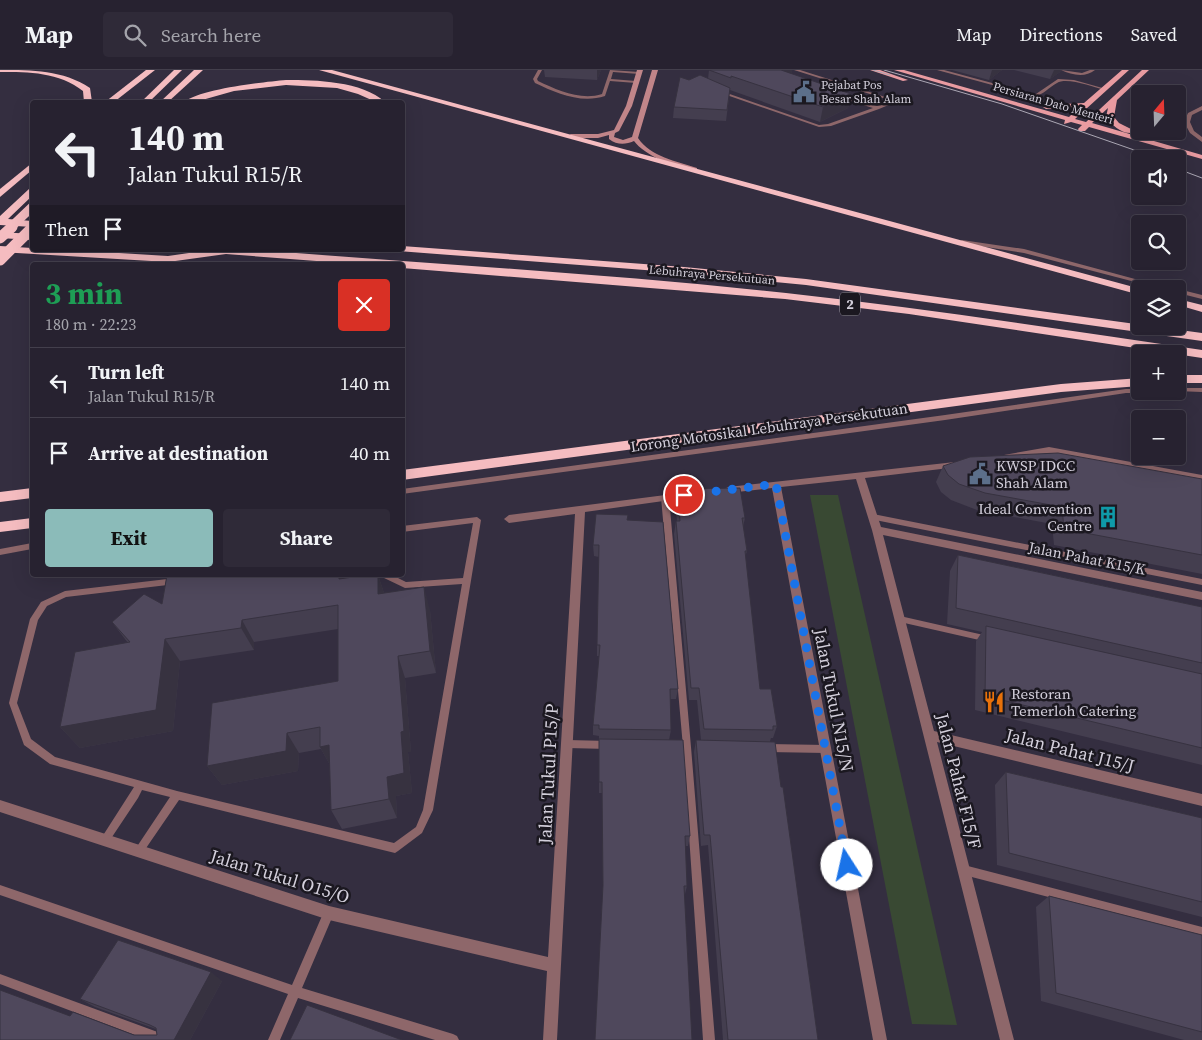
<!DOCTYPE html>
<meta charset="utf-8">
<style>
:root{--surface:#272230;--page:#2f2a38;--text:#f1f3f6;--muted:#a4a4ab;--line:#433f4c;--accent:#8bbbb9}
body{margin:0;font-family:"Source Serif 4",serif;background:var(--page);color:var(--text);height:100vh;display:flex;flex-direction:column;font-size:19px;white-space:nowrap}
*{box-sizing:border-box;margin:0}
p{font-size:16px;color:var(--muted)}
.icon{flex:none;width:28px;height:28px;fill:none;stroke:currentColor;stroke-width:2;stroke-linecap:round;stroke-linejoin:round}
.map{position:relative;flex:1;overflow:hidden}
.sheet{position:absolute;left:30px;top:192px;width:375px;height:315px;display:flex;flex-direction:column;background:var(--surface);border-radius:5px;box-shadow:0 5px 20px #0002,0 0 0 1px var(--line)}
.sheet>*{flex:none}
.banner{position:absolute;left:30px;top:30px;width:375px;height:152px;border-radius:5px;box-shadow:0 5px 20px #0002,0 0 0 1px var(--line);background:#272230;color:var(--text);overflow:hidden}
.needle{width:32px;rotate:19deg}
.controls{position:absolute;left:1131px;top:15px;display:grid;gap:10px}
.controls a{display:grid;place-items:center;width:55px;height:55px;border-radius:5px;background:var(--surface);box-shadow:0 5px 20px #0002,0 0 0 1px var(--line);font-size:25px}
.pin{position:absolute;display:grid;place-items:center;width:42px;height:42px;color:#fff;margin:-21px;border:2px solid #fff;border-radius:50%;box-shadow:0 1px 5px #0007}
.me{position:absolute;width:55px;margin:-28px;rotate:350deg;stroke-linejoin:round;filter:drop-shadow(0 0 4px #0008)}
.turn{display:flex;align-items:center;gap:18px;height:105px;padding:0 15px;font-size:22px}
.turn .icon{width:65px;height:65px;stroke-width:2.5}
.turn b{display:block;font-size:35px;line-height:42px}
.then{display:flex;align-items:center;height:48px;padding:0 15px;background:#0003;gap:10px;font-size:19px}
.round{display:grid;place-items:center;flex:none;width:52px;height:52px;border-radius:5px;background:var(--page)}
.head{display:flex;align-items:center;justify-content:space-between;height:85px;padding:0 15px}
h1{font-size:30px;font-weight:700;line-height:38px;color:#1e9e55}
.button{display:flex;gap:10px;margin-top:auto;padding:10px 15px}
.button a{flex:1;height:58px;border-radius:5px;background:var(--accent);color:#111;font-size:20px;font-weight:700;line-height:58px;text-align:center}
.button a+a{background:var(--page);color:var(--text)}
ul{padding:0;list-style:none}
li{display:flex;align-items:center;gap:15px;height:70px;padding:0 15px;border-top:1px solid var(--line)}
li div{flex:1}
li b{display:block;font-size:19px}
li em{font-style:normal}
header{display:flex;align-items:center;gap:30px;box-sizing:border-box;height:70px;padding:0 25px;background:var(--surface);border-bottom:1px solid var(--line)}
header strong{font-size:24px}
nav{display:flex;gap:28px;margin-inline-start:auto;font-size:18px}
.search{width:350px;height:45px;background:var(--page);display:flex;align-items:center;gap:12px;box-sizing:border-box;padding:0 18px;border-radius:5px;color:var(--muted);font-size:19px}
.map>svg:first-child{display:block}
</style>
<header>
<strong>Map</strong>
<div class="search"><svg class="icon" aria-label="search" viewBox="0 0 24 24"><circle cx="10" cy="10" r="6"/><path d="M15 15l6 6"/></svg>Search here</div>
<nav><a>Map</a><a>Directions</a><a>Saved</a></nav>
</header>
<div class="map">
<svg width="1202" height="970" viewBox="0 0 1202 970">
<rect width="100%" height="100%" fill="#342e40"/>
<polygon fill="#394933" points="810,425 838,425 957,955 912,954"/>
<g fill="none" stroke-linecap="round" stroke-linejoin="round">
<g fill="#8e676a" fill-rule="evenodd">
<path d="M538,0H542L537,9L538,11C557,20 581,31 602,24L610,0L639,2L641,3L639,4L613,2L611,9L636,11L638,12L636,13L610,11L605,26C581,34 556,23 535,13L533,9Z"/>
<polygon points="794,0 800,0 898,31 879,39 831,56 819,57 718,22 721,21 819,55 828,54 873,38 841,28 841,26 877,36 892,31"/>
<path d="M937,0H944L1033,24H1036L1058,9L1074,10L1106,19L1104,20C1093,17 1067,7 1057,13C1049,17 1043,26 1033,26Z"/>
<path d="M1061,0L1082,3L1090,0H1095C1085,8 1072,5 1061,0Z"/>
<polygon points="962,170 1024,179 1172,219 1162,219 1024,183 960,173 959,172"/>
<polygon points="1178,219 1202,225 1202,229 1178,223"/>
<polygon points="1178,318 1202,318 1202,322 1176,321 1178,321"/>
<polygon points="1126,319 1140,319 1140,321 1143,321 1140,323 1126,323 945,350 402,424 402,419 945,345"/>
<polygon points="665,424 669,427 691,677 715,970 703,970 683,677 661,427"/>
<polygon points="873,444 1202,509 1202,515 870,449 869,447 870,445"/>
<polygon points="477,447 481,450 433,740 422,763 398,781 395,783 179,730 142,784 139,786 136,784 134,781 170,727 142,720 138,728 108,773 105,775 102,773 100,770 102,767 134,717 50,694 24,675 9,633 30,549 41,532 65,521 176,508 179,509 180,511 179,513 176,514 66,527 47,536 38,550 17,633 31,669 55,687 177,721 394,773 416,757 423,740 462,514 405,518 382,507 381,505 392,505 406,512 463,508 473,453 402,462 402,456"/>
<polygon points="32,473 32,479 0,485 0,479"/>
<polygon points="900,546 988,566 991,567 992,569 991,571 988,572 900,552 897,551 896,549 897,547"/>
<polygon points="567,670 609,671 612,672 613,675 612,678 609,679 567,678 564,677 563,674 564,671"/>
<polygon points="768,674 826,675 829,676 830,679 829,682 826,683 768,682 765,681 764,678 765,675"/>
<polygon points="964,795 1202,857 1202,867 964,805 961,803 959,800 961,797"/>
<polygon points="0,815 292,915 325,839 329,838 333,839 334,843 302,918 453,964 457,966 459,970 435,970 298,928 280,970 268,970 288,924 0,825"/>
<polygon points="0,904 163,964 167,966 169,970 148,970 0,914"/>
</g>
<g fill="#8e676a" fill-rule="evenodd">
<polygon points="1202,36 1202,40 1192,45 1190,52 1194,61 1202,67 1202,72 1190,63 1184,52 1188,43"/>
<polygon points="1049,377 1202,405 1202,411 1049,383 1004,391 999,388 1004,385"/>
<polygon points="955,392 960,395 958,397 865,408 881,457 1202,522 1202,530 883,465 934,661 1202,724 1202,736 937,672 1014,970 1000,970 872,460 856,409 781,417 887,970 873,970 772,418 728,423 723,420 728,417"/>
<polygon points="689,422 692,423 694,425 692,427 585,442 557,970 543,970 547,901 329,850 0,742 0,730 329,836 548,887 575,444 509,453 504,449 509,445"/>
</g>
<path fill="#c18589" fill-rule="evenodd" d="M637,0H643L632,36L619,61L615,63L614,67L623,70L632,67L652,0H658L638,68C651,87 676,91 697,98V100C680,101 644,85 634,71C625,75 617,75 609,69V65L598,68H571L568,66L571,64H598L614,60L626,36Z"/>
<g fill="#e99ba1" fill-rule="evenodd">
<polygon points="870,0 880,0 908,10 903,11"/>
<path d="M894,0H904L1069,47L1079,37L1046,39L1043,37L1046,35L1084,33L1122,0H1129L1075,49L1086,52L1142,0H1149L1117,30L1114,47L1119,53L1131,59V63C1120,63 1112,55 1106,47L1108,38L1092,53L1202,85V89L1089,57L1085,61H1079L1078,59L1082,55L1071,52L1064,54L1065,50Z"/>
</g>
<g fill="#f5bcc0" fill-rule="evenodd">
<path d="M0,0C32,0 63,0 90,18L92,32H84L83,21C59,2 29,2 0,2Z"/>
<polygon points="146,0 155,0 114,32 105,32"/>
<polygon points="174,0 182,0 149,32 141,32"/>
<polygon points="194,0 203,0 168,32 160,32"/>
<polygon points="319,0 332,0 1141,219 1140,225"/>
<path d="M286,10C316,10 362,11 385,32H376L358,24L337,18L286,15L234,21L195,32H184C201,19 263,12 286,10Z"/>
<polygon points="32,93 32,100 0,127 0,119"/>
<polygon points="32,118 32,126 8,149 32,151 32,157 0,155 0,146 29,119"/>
<polygon points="0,162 32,164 32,170 0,168"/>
<path d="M0,176L32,178V180H70L168,186L210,180H257C433,194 610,204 786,223C925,238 1063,260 1202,280V288L909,244L785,229L402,198V195H369L226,184L168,192L0,182Z"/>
<polygon points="402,176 684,197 806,209 1202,263 1202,271 806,215 684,203 398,181 402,180"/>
<polygon points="1178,229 1202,235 1202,242 1178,235"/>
<rect x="1178" y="305" width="24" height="8"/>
<polygon points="1140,308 1140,316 1061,322 402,410 402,400 1061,314"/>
<polygon points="32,418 32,428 0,432 0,422"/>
<polygon points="32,448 32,458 0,462 0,452"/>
</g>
<g stroke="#aba7b4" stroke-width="1">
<polyline points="873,0 890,5"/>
<polyline points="884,0 1002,34 1160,89"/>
<polyline points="1178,99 1202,108"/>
</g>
<polyline stroke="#f5bcc0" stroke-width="9" points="10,158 32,137"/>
<g stroke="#f5bcc0" stroke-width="11">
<polyline points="0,168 12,157"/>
<polyline points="0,190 32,158"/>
</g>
</g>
<g fill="#443e4f">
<polygon points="544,0 601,0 597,10 545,7"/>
<polygon points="709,0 792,0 791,4 851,24 848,38 820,52 730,20 726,51 673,48 674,37 689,10 708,9"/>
<polygon points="952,0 1002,0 989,10"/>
<polygon points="1014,0 1061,0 1060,2 1050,9"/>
<polygon points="943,396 1202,409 1202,504 1054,475 1052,454 977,440 951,430 941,422 936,412"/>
<polygon points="677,419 745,448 743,457 747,481 745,487 760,619 777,656 773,668 771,668 770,671 781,717 818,970 723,970 708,775 701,776 694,682 696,670 701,670 697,630 689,630 674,464 676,451 677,451 675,432"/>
<polygon points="627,450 678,619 676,629 670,629 671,660 669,670 599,669 599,666 593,665 593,655 599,586 597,586 597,575 599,487 594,486 593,475"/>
<polygon points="958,485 1202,537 1202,695 975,640 976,571 982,562 947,554 950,501"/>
<polygon points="167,505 347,505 347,508 367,505 378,505 384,523 430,540 436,603 405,608 411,682 408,682 412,723 396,726 397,748 342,759 331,740 330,695 321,679 299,683 298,701 222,715 207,696 338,611 338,559 254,572 254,580 180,591 173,661 80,678 60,657 128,573 112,552 162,534"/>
<polygon points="599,669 690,766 688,776 685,776 687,816 685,824 603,817 602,723 599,723"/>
<polygon points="1006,702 1202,748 1202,847 997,795 995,715"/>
<polygon points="1049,826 1202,865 1202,970 1184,970 1041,931 1036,837"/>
<polygon points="222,911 190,970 0,970 70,946 134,965 157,965 156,959 95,937 80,929"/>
</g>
<g fill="#373240">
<polygon points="597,0 601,0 597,10"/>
<polygon points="781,0 792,0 791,9"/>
<polygon points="992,0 1002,0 989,10"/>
<polygon points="1054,0 1061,0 1060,2 1050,9"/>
<polygon points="851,24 848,38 820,52 823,37"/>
<polygon points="339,505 347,505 347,532 339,509"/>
<polygon points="378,505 385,526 378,524"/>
<polygon points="424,517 430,540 436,603 430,581"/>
<polygon points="242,550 254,572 254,580 241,558"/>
<polygon points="165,569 180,591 173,661 80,678 60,657"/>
<polygon points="398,586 405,608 411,682 408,682 412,723 396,726 397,748 389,729 387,707 401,662"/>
<polygon points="287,663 299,683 298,701 222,715 207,696"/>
<polygon points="329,675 331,697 320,677"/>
<polygon points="211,902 222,911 190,970 174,970"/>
</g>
<g fill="#4f485c" stroke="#373240">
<polygon points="709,0 781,0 851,24 823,37 731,6 731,8"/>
<polygon points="700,5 730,18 727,40 674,37 680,7 689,10"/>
<polygon points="1058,383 1202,409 1202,485 1064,459 1062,437 985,423 959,414 948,405 943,396 970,387"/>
<polygon points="740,418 745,448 742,448 747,481 745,481 760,619 771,619 777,656 773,656 773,660 704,659 699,618 691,618 676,451 680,451 677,419"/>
<polygon points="596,444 628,445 627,450 663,452 678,619 670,619 671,660 599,659 599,655 593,655 600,575 597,575 599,475 593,475"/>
<polygon points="958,485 1202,537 1202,593 956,538"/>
<polygon points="167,505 339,505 339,509 367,505 378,505 378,524 424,517 430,581 398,586 404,661 401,662 404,703 387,707 389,729 331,740 329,675 320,677 320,657 287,663 286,681 207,696 212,633 338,611 338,535 242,550 241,558 165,569 156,640 60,657 75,582 130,572 112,552 144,524 162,534"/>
<polygon points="986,556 1202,604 1202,678 985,626"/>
<polygon points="599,669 683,670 690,766 685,766 687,816 684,816 692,970 595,970 603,815 602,712 599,712"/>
<polygon points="696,670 775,672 781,717 783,717 818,970 728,970 710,765 704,765"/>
<polygon points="1006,702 1202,748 1202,832 1009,783"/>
<polygon points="1049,826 1202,865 1202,962 1056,923"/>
<polygon points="118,870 211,902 174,970 0,970 0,920 70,946 73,942 134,965 157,965 156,958 150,955 80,929"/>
<polygon points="307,935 402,970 290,970"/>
</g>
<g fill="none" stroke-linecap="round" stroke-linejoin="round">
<polyline stroke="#1a73e8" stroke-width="9" stroke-dasharray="0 16.2" points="684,425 776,414 847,795"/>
</g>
<defs>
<g id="civic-bare" transform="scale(1.725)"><path d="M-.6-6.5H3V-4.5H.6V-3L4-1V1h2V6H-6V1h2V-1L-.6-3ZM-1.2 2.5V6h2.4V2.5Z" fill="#5c6f8a" stroke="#1b1820" stroke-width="2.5" paint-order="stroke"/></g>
<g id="building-bare" transform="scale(1.725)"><path d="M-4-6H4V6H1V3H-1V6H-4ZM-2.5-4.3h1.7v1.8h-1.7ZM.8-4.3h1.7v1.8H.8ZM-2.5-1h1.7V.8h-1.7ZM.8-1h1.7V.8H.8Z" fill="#0f9aa8" stroke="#1b1820" stroke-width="2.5" paint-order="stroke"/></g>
<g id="restaurant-bare" transform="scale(1.725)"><path d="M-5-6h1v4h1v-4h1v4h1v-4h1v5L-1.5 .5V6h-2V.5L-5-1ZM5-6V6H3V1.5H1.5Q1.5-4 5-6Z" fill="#e8710a" stroke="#1b1820" stroke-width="2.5" paint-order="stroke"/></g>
</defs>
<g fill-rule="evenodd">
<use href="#civic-bare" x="804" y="22"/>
<use href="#civic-bare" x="980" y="404"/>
<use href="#building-bare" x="1108" y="447"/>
<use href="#restaurant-bare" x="994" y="632"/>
</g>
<g text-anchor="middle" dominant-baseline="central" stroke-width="5" stroke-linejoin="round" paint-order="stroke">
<g font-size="12" fill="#d3cfdb" stroke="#1b1820" text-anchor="start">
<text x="821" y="15">Pejabat Pos<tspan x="821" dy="14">Besar Shah Alam</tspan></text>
</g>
<g font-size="12" fill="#d3cfdb" stroke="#1b1820">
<text transform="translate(1053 33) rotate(16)">Persiaran Dato Menteri</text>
<text transform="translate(712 205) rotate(5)">Lebuhraya Persekutuan</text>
</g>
<rect fill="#1b1820" stroke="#9c98a3" stroke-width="1" x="840" y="222.5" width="20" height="23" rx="4"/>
<g font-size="14" font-weight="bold" fill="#d3cfdb">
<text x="850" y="234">2</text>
</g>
<g font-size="15" fill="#d3cfdb" stroke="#1b1820">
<text transform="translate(769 357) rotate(-8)">Lorong Motosikal Lebuhraya Persekutuan</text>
<text transform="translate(1087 488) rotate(11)">Jalan Pahat K15/K</text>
</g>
<g font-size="15" fill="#d3cfdb" stroke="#1b1820" text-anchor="start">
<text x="996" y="395">KWSP IDCC<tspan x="996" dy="17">Shah Alam</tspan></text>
<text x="1092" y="438" text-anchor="end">Ideal Convention<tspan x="1092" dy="17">Centre</tspan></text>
<text x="1011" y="623">Restoran<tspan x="1011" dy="17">Temerloh Catering</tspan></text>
</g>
<g font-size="18" fill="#d3cfdb" stroke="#1b1820">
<text transform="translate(834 630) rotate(79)">Jalan Tukul N15/N</text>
<text transform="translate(1070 680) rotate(14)">Jalan Pahat J15/J</text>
<text transform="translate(548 704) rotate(-87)">Jalan Tukul P15/P</text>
<text transform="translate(959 711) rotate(76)">Jalan Pahat F15/F</text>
<text transform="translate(280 806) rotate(17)">Jalan Tukul O15/O</text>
</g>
</g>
</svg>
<div class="controls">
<a><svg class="needle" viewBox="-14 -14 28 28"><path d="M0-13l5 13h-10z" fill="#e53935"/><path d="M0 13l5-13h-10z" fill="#a4a4ab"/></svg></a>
<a><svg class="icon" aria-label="sound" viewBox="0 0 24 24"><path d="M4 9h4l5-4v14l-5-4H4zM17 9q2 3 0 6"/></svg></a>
<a><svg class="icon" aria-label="search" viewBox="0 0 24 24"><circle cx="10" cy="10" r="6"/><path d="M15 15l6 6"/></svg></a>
<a><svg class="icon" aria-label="layers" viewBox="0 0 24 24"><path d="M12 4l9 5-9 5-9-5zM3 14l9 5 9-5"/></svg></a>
<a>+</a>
<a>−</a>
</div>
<div class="pin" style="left:684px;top:425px;background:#d93025"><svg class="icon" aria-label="arrive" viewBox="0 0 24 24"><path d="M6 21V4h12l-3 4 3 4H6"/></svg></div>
<svg class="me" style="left:847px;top:795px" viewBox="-20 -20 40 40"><circle r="19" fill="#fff"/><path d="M0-13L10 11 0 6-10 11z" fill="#1a73e8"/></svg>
<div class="banner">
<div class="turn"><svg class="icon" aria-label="left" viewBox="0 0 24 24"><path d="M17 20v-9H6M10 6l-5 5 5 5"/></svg><div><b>140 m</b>Jalan Tukul R15/R</div></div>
<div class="then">Then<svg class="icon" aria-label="arrive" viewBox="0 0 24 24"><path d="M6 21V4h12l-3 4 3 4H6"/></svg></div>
</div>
<section class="sheet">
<div class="head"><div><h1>3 min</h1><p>180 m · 22:23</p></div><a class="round" style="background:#d93025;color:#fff"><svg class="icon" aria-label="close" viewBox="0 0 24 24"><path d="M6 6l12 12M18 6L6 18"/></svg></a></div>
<ul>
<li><svg class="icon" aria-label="left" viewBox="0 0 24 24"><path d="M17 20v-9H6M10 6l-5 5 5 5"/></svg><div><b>Turn left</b><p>Jalan Tukul R15/R</p></div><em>140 m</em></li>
<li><svg class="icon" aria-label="arrive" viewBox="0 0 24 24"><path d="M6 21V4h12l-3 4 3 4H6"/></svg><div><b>Arrive at destination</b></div><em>40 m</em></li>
</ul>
<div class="button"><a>Exit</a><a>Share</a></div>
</section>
</div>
